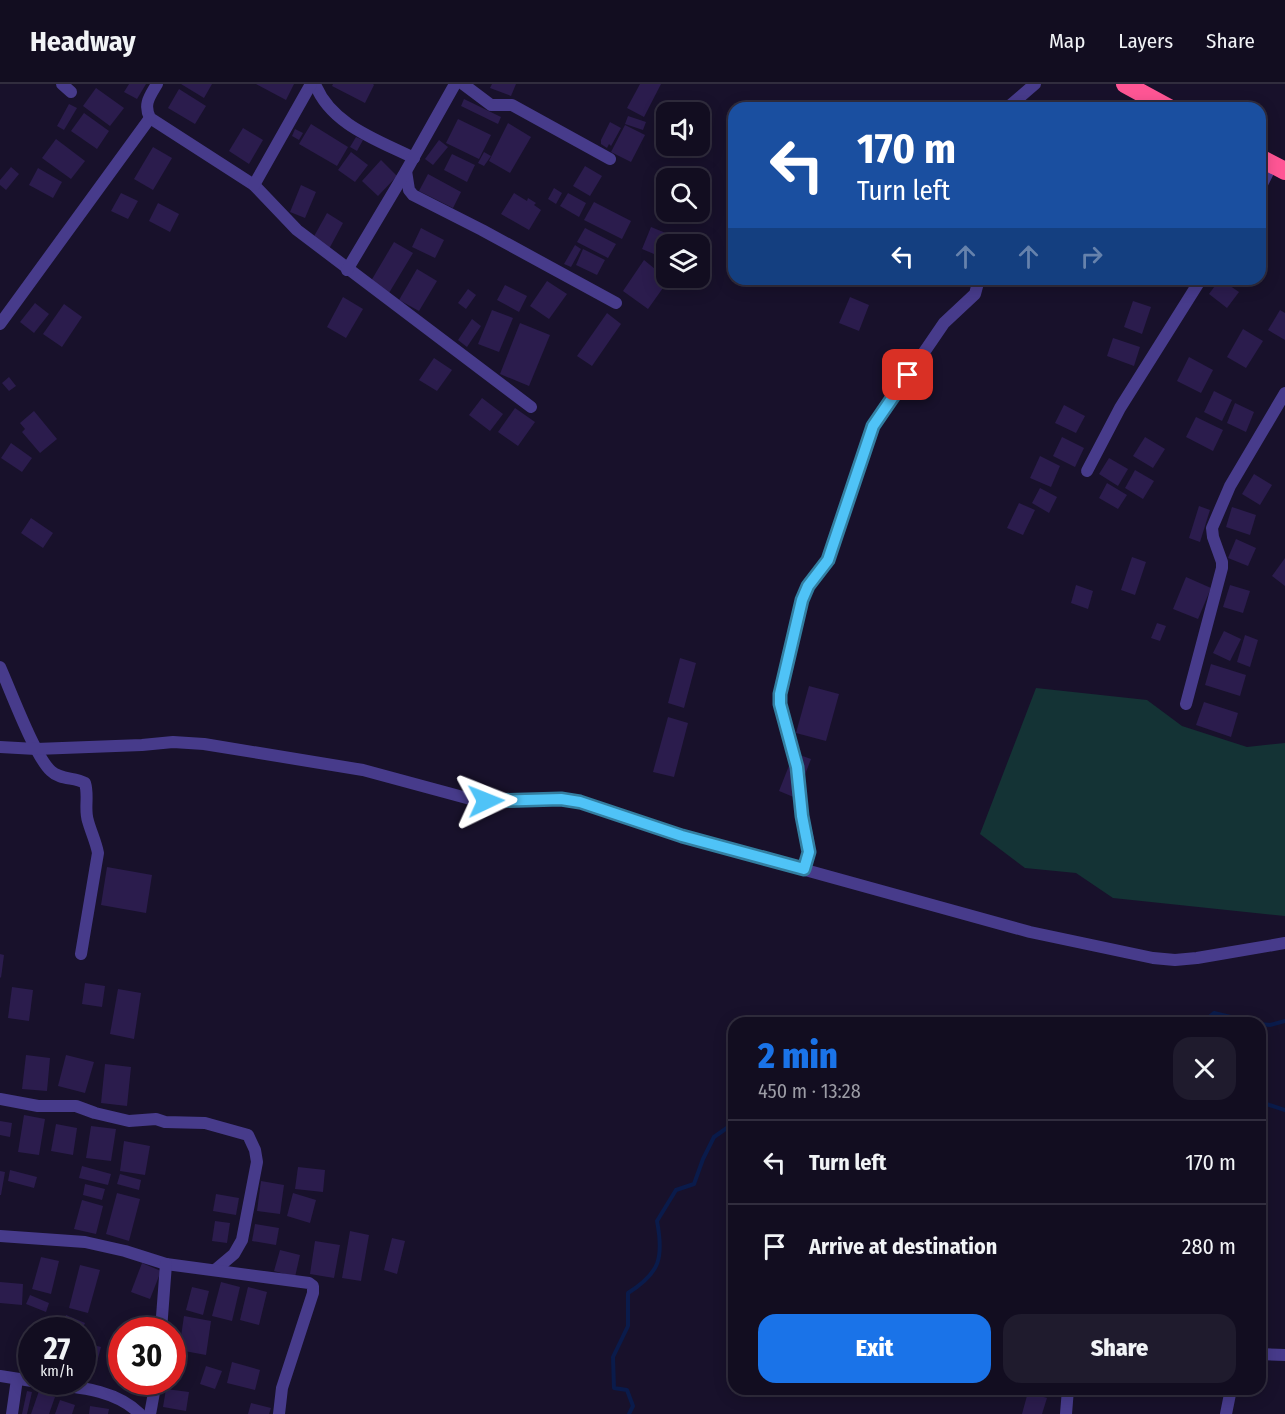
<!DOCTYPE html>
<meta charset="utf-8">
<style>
:root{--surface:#120d20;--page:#1f1b2d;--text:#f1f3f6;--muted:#9c9ca5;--line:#312d3e;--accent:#1a73e8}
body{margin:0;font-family:"Fira Sans Condensed",sans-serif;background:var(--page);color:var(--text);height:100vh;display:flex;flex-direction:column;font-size:22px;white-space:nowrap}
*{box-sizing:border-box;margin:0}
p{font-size:20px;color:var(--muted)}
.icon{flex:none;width:33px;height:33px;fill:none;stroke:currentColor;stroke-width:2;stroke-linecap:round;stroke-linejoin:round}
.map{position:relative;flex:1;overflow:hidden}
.drawer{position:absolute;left:728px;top:933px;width:538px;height:378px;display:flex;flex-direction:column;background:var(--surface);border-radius:18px;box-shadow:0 3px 15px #0003,0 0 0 2px var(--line)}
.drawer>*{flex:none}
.guide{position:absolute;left:728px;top:18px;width:538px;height:183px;border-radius:18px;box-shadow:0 3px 15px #0003,0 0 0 2px var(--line);background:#1a4fa0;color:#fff;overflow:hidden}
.fabs{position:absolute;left:656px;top:18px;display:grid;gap:12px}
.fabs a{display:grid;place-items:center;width:54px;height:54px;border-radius:12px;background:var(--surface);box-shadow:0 3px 15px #0003,0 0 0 2px var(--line);font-size:30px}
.speed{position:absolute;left:18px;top:1233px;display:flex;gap:12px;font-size:30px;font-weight:700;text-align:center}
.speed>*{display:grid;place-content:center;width:78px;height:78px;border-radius:50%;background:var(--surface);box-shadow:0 3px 15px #0003,0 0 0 2px var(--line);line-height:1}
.speed small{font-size:15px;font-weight:400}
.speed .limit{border:9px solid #d22;background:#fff;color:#111}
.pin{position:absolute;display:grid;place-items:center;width:51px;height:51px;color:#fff;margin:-26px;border-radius:12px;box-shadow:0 3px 9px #0006}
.me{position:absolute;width:66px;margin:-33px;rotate:88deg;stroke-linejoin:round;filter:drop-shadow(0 0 4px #0008)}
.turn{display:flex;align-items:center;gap:21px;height:126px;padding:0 30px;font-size:27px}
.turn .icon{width:78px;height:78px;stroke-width:2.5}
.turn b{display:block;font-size:42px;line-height:51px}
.lanes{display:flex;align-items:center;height:57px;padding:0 30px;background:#0003;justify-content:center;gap:30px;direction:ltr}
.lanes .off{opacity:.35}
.round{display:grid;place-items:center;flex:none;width:63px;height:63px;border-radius:18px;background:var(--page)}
.head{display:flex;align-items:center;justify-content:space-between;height:102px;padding:0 30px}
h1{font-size:36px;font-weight:800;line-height:45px;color:var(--accent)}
.button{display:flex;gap:12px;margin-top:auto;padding:12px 30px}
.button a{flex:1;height:69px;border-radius:18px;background:var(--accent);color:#fff;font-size:24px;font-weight:800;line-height:69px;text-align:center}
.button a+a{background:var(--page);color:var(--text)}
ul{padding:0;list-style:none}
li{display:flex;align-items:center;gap:18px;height:84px;padding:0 30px;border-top:2px solid var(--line)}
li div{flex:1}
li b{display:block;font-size:22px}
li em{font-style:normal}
header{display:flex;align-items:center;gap:36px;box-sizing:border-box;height:84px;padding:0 30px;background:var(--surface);border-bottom:2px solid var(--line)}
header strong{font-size:28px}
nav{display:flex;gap:33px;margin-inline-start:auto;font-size:21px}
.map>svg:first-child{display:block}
</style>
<header>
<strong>Headway</strong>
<nav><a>Map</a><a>Layers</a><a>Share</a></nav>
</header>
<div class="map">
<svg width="1285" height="1330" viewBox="0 0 1285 1330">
<rect width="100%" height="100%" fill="#18112b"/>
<polygon fill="#143335" points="1036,604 1147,616 1182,642 1247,663 1285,659 1285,832 1113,814 1076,789 1025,784 980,750"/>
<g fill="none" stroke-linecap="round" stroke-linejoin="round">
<g stroke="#0a1b4b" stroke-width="4">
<polyline points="864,939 872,936 874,939"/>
<polyline points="1207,939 1207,935 1214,929 1256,939"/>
<polyline points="1260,940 1270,941 1285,937"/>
<polyline points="1260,1018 1285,1026"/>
<path d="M629,1330L633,1322L627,1306L614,1304L613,1273L628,1242V1209C660,1189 664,1174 657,1137L676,1106L694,1100L703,1075L714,1053L734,1039"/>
</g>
</g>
<g fill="#2b1c4d">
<polygon points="129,0 146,0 137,15 124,8"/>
<polygon points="181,0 212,0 204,14"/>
<polygon points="256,0 294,0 286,16"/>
<polygon points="333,0 373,0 374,1 365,19 332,2"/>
<polygon points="492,0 516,0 511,12 490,4"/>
<polygon points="640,0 661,0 644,33 627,24"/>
<polygon points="96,4 124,24 110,42 83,22"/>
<polygon points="179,5 206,22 195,40 168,24"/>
<polygon points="464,15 501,33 498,40 461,22"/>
<polygon points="69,20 77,24 64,46 57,42"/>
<polygon points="84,29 109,47 97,65 71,47"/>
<polygon points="628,32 646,38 643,46 625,40"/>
<polygon points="458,35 491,51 479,75 446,59"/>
<polygon points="610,38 621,44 611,62 609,60 607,64 601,60 601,56"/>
<polygon points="508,39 531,53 510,89 489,77"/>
<polygon points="311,40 348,63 337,82 299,60"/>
<polygon points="625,41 645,51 631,78 611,68"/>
<polygon points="243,44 263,56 249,80 229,67"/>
<polygon points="295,45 303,49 299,56 292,52"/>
<polygon points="356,53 363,56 357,67 350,63"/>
<polygon points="56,55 85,77 71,95 42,74"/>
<polygon points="439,56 448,63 433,81 425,75"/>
<polygon points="153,63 172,74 153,106 134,95"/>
<polygon points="351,68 368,81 355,98 338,86"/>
<polygon points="484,68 491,72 484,82 478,79"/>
<polygon points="452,70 475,81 467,98 444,86"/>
<polygon points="381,76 397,92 378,112 362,97"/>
<polygon points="585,82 602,92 590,112 573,102"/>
<polygon points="11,83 19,90 6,106 0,101 0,96"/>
<polygon points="38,84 62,98 53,114 29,101"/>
<polygon points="428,90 461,108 453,124 419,107"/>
<polygon points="301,101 316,108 305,134 290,128"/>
<polygon points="554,104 562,109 556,120 548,115"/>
<polygon points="121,109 138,117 128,135 111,127"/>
<polygon points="514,109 527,117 528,114 536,119 534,121 541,126 529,146 501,130"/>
<polygon points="568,109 586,119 579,133 560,122"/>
<polygon points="594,118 631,137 622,155 584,136"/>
<polygon points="158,119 179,130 170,148 149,137"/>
<polygon points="327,129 343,139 329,165 312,156"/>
<polygon points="651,143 678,154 675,160 666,160 666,175 642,165"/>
<polygon points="421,144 444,156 435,174 412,163"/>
<polygon points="585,144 616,160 608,174 577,158"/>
<polygon points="394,158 413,169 389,209 371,197"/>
<polygon points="575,161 581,165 571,183 564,180"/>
<polygon points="583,165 605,176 597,191 576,181"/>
<polygon points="644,176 666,194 670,194 648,225 623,207"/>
<polygon points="417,185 437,197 419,227 399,216"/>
<polygon points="1220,195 1239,208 1227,224 1209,210"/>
<polygon points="547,197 567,210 549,235 530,222"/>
<polygon points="505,201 527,212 519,228 497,216"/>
<polygon points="468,205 476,211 466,225 458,219"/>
<polygon points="343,213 363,225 346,254 327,243"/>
<polygon points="850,213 869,221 859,247 839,239"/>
<polygon points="1133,217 1151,223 1142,250 1124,243"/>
<polygon points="35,219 49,230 34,249 20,238"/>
<polygon points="64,220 82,233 62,263 43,250"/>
<polygon points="492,226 513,234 499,268 478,260"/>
<polygon points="1280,226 1285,229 1285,256 1268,246"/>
<polygon points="607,229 621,240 592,282 577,272"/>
<polygon points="472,235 481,242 467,263 458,256"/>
<polygon points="520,239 550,251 529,302 500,290"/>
<polygon points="1243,245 1263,257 1246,284 1227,273"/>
<polygon points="1113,254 1140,263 1134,282 1107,272"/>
<polygon points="1189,273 1213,286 1201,309 1177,297"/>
<polygon points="434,274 452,286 437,307 419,296"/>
<polygon points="9,293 16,302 9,307 2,299"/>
<polygon points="1214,307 1232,316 1222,337 1204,328"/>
<polygon points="482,314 503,330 490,347 469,331"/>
<polygon points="1235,319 1254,328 1246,348 1227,339"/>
<polygon points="1064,321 1085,332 1076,349 1055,339"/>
<polygon points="515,324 535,338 518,362 498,348"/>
<polygon points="34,327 57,355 40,369 22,348 25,345 20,339"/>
<polygon points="1196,333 1223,346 1213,367 1186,353"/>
<polygon points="1062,353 1084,364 1075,383 1053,372"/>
<polygon points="1145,353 1165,365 1153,384 1133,372"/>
<polygon points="11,359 32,374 22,388 1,374"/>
<polygon points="1040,372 1060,382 1051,403 1030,394"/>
<polygon points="1109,374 1128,385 1118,402 1099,390"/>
<polygon points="1135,386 1154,397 1143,415 1125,404"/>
<polygon points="1254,390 1272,401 1260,421 1242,410"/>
<polygon points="1107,399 1127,411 1118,425 1099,414"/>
<polygon points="1040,404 1057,413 1049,429 1032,419"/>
<polygon points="1019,419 1035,426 1023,451 1007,444"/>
<polygon points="1199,422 1210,426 1200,458 1189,454"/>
<polygon points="1232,423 1256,431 1250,451 1226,443"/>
<polygon points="31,434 53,449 43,464 21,449"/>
<polygon points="1236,455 1256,464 1248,482 1228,474"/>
<polygon points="1132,473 1146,478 1135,511 1121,506"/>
<polygon points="1285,474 1285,502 1272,492"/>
<polygon points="1186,493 1211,504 1198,535 1173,525"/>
<polygon points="1076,501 1093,507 1088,525 1071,519"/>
<polygon points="1230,501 1250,507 1243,529 1223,523"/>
<polygon points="1157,539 1166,542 1160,557 1151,554"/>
<polygon points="1224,547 1241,555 1230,577 1213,569"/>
<polygon points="1245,551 1258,556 1250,583 1237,578"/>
<polygon points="680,574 696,579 684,624 668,619"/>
<polygon points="1211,580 1246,591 1240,612 1205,601"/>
<polygon points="809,602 839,610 826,657 796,649"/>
<polygon points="1204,618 1238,629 1231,653 1196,641"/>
<polygon points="668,633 688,639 674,693 653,688"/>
<polygon points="794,669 811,675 796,714 779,707"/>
<polygon points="107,783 152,791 146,829 101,821"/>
<polygon points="0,870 4,871 1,894 0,893"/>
<polygon points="85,899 105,902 102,923 82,920"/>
<polygon points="12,903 33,906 29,937 8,934"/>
<polygon points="118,905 141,909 134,955 110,950"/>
<polygon points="26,971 50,974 47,1007 22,1005"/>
<polygon points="66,971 94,978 85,1009 58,1002"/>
<polygon points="105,980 131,983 127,1022 101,1019"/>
<polygon points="24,1031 45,1035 39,1071 18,1068"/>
<polygon points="0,1037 12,1039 10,1053 0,1051"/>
<polygon points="56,1040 77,1044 73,1071 51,1067"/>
<polygon points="91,1042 116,1045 111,1077 86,1074"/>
<polygon points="124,1057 150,1062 145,1091 120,1087"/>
<polygon points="82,1082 111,1090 108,1101 79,1094"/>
<polygon points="298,1083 325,1086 323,1108 295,1105"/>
<polygon points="10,1086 37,1093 34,1104 8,1097"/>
<polygon points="0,1087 5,1088 1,1111 0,1111"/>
<polygon points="120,1090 141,1096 139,1106 117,1100"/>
<polygon points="261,1097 284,1101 280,1130 257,1127"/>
<polygon points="85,1100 105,1105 102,1116 83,1111"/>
<polygon points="117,1109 140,1115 129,1157 106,1150"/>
<polygon points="293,1109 316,1116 310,1139 287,1132"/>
<polygon points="216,1110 239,1114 236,1131 213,1127"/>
<polygon points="82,1116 103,1122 96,1150 74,1145"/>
<polygon points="215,1137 230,1139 227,1159 212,1157"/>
<polygon points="255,1140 279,1144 276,1161 252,1157"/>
<polygon points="350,1147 369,1151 361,1197 342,1194"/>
<polygon points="392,1154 405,1157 397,1190 384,1186"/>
<polygon points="315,1157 340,1161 334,1194 310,1190"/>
<polygon points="280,1166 300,1171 295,1193 274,1187"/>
<polygon points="41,1173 59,1177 51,1210 32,1205"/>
<polygon points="142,1179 161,1187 150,1215 131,1208"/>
<polygon points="80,1181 100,1186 88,1229 69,1224"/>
<polygon points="0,1198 23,1200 22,1221 0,1219"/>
<polygon points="221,1198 240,1203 232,1237 212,1232"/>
<polygon points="192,1203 209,1207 203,1231 186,1226"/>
<polygon points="248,1203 267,1208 259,1241 240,1236"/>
<polygon points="30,1211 49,1219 46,1228 26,1220"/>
<polygon points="66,1231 85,1239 82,1246 75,1246 62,1241"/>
<polygon points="184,1232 211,1237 206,1271 179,1266"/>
<polygon points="86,1259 101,1263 94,1289 82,1286 82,1273"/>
<polygon points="119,1269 122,1269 122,1292 115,1291"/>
<polygon points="232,1278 260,1286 255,1306 227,1299"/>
<polygon points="206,1282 222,1287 215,1305 200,1300"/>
<polygon points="166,1305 189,1308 186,1327 163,1323"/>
<polygon points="27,1307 32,1308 27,1330 22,1330"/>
<polygon points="39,1307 55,1313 49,1330 31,1330"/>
<polygon points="1028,1308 1047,1314 1042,1330 1022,1330"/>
<polygon points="60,1316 75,1321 72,1330 55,1330"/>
<polygon points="251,1319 271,1324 269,1330 248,1330"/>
<polygon points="90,1322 109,1325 108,1330 89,1330"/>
</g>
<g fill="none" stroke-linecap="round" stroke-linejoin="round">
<g stroke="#473b8b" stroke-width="12">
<polyline points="62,0 71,8"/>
<path d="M157,0C150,12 143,20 150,34L254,101L297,146L531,323"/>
<path d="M315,0C331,41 378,56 414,74"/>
<polyline points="463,0 491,21 512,21 610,75"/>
<polyline points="1007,24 1035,0"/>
<polyline points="406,87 409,106 413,111 482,146 616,219"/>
<polyline points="254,101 311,0"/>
<polyline points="1260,104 1272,80"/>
<polyline points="347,186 406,87 455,0"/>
<polyline points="0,240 150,34"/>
<polyline points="1087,387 1120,324 1201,195"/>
<path d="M0,583C10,605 35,673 51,687C60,696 75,693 85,699C89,712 84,725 88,737C91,748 96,758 98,769L81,870"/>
<polyline points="1186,620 1222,484 1222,478 1213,453 1212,444 1230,402 1285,309"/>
<polyline points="0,663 36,665 142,661 173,658 204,660 363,686 474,716 561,715 580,718 682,752 1030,848 1153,874 1175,876 1197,874 1285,859"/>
<polyline points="804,785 809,768 808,756 802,732 797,683 780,619 780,610 802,516 808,502 828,476 873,343 944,239 975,210 979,195"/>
<polyline points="0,1015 38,1022 76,1022 95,1029 129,1037 156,1035 165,1038 205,1039 248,1051 255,1066 257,1078 242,1156 234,1170 215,1186"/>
<polyline points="0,1152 85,1158 125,1167 166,1180 309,1199 313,1202 313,1209 282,1304 279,1330"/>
<polyline points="161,1246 166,1180"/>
<polyline points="1260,1270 1285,1271"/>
<polyline points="0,1292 32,1297"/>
<path d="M35,1298C70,1303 113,1303 140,1330"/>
<polyline points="12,1330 17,1295"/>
<polyline points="150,1330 156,1298"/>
<polyline points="1066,1330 1068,1305"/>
<polyline points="1226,1330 1231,1305"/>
</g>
<g stroke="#ff5695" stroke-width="18">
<polyline points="1125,0 1169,24"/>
<polyline points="1260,74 1285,87"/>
</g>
</g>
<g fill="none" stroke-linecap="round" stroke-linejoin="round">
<g stroke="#337fa1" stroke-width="15">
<polyline id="route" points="486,717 561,715 580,718 682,752 804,785 809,768 802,732 797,683 780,620 780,610 802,516 808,502 828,476 873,342 908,291"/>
</g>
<use href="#route" stroke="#4fc3f7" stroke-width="10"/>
</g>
</svg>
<div class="fabs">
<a><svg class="icon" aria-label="sound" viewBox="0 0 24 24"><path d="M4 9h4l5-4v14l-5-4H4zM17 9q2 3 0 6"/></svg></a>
<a><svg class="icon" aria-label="search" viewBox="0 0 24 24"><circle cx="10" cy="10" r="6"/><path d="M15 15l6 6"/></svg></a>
<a><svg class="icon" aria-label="layers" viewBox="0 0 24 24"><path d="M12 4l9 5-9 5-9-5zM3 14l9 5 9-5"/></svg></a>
</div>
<div class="speed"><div>27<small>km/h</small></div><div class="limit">30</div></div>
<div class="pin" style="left:908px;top:291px;background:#d93025"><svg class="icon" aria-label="arrive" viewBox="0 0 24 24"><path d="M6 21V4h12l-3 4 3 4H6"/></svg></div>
<svg class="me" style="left:486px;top:717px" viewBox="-20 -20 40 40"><path d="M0-17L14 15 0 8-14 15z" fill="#4fc3f7" stroke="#fff" stroke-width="4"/></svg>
<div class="guide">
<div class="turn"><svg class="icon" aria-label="left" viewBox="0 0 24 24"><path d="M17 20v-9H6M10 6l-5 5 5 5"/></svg><div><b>170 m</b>Turn left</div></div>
<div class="lanes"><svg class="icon" aria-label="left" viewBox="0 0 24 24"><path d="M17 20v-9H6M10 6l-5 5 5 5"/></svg><svg class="icon off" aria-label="ahead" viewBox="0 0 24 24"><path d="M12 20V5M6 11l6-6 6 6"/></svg><svg class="icon off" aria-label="ahead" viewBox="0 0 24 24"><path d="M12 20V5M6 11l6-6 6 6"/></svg><svg class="icon off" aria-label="right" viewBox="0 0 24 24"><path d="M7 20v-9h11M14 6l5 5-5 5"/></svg></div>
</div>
<section class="drawer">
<div class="head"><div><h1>2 min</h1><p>450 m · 13:28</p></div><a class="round"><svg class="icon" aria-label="close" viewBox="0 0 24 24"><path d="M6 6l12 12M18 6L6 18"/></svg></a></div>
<ul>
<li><svg class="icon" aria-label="left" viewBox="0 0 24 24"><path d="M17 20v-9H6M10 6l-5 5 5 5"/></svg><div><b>Turn left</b></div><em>170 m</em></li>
<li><svg class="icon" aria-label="arrive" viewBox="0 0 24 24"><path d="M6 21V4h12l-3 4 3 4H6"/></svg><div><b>Arrive at destination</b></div><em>280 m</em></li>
</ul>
<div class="button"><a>Exit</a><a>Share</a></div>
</section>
</div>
